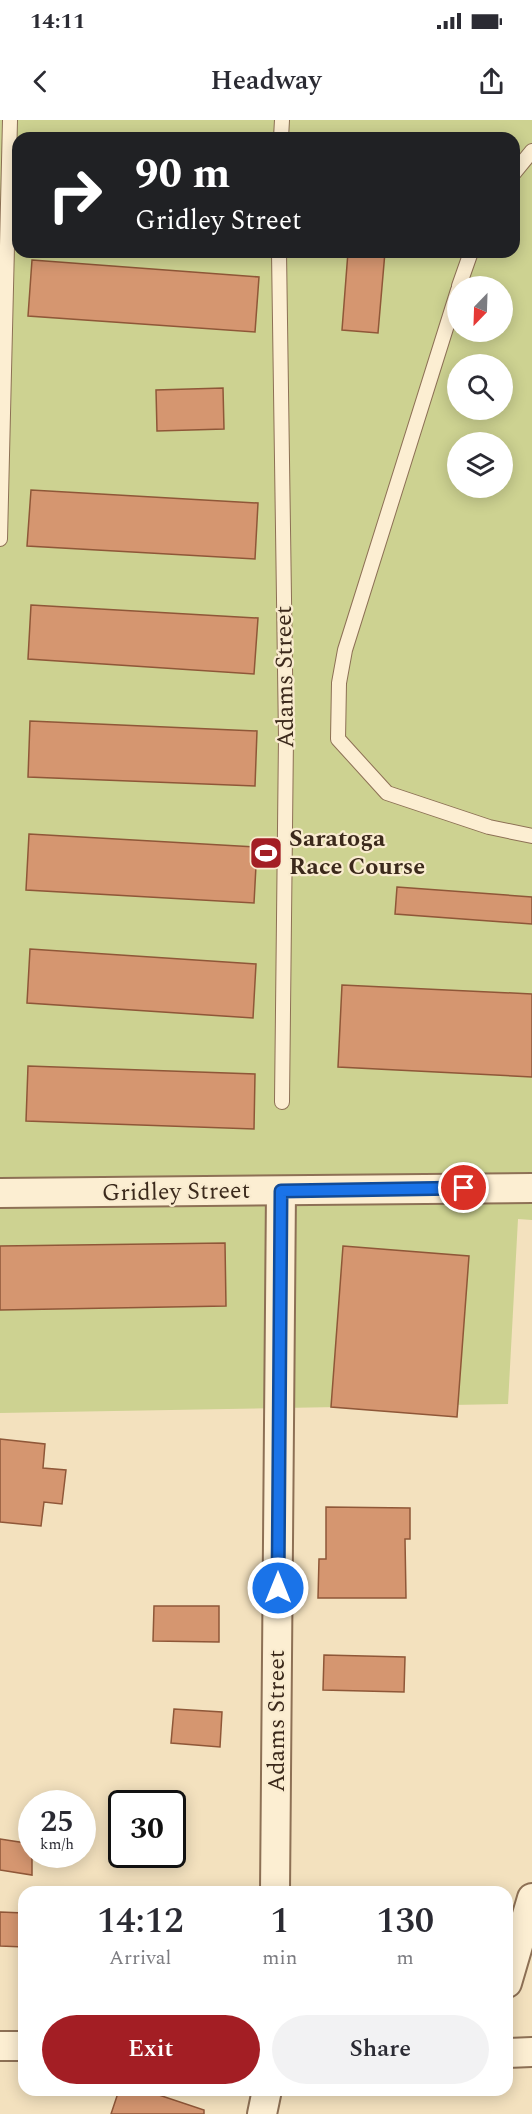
<!DOCTYPE html>
<style>
:root{--surface:#fff;--page:#f2f2f3;--text:#2b2b33;--muted:#7c7c81;--accent:#a31e24}
body{margin:0;font-family:Spectral,serif;background:var(--page);color:var(--text);height:100vh;display:flex;flex-direction:column;font-size:22px;white-space:nowrap}
*{box-sizing:border-box;margin:0}
p{font-size:20px;color:var(--muted)}
.icon{flex:none;width:33px;height:33px;fill:none;stroke:currentColor;stroke-width:2;stroke-linecap:round;stroke-linejoin:round}
.map{position:relative;flex:1;overflow:hidden}
.panel{position:absolute;left:18px;top:1766px;width:495px;height:210px;display:flex;flex-direction:column;background:var(--surface);border-radius:18px;box-shadow:0 3px 15px #0003}
.panel>*{flex:none}
.banner{position:absolute;left:12px;top:12px;width:508px;height:126px;border-radius:18px;box-shadow:0 3px 15px #0003;background:#202124;color:#fff;overflow:hidden}
.needle{width:39px;rotate:203deg}
.tools{position:absolute;left:447px;top:156px;display:grid;gap:12px}
.tools a{display:grid;place-items:center;width:66px;height:66px;border-radius:50%;background:var(--surface);box-shadow:0 3px 15px #0003;font-size:30px}
.speed{position:absolute;left:18px;top:1670px;display:flex;gap:12px;font-size:30px;font-weight:700;text-align:center}
.speed>*{display:grid;place-content:center;width:78px;height:78px;border-radius:50%;background:var(--surface);box-shadow:0 3px 15px #0003;line-height:1}
.speed small{font-size:15px;font-weight:400}
.speed .limit{border:3px solid #111;border-radius:9px;background:#fff;color:#111}
.pin{position:absolute;display:grid;place-items:center;width:51px;height:51px;color:#fff;margin:-26px;border:3px solid #fff;border-radius:50%;box-shadow:0 2px 6px #0007}
.me{position:absolute;width:66px;margin:-33px;rotate:0deg;stroke-linejoin:round;filter:drop-shadow(0 0 4px #0008)}
.turn{display:flex;align-items:center;gap:21px;height:126px;padding:0 24px;font-size:27px}
.turn .icon{width:78px;height:78px;stroke-width:2.5}
.turn b{display:block;font-size:42px;line-height:51px}
.eta{display:flex;justify-content:space-evenly;align-items:center;height:102px;text-align:center}
.eta b{font-size:36px;font-weight:600;line-height:42px}
.primary-button{display:flex;gap:12px;margin-top:auto;padding:12px 24px}
.primary-button a{flex:1;height:69px;border-radius:36px;background:var(--accent);color:#fff;font-size:24px;font-weight:600;line-height:69px;text-align:center}
.primary-button a+a{background:var(--page);color:var(--text)}
.status{display:flex;justify-content:space-between;align-items:center;height:42px;padding:0 30px;background:var(--surface);direction:ltr}
.status svg{height:16px;fill:currentColor}
header{display:flex;justify-content:space-between;align-items:center;height:78px;padding:0 24px;background:var(--surface);font-size:27px;font-weight:600}
.map>svg:first-child{display:block}
</style>
<div class="status"><b>14:11</b><svg viewBox="0 0 49 12"><path d="M0 12V9h3v3zM5 12V6h3v6zM10 12V3h3v9zM15 12V0h3v12zM26 1h20v11H26zM47 4h2v5h-2z"/></svg></div>
<header><svg class="icon" aria-label="back" viewBox="0 0 24 24"><path d="M15 5l-7 7 7 7"/></svg>Headway<svg class="icon" aria-label="share" viewBox="0 0 24 24"><path d="M12 15V3M7 8l5-5 5 5M5 13v7h14v-7"/></svg></header>
<div class="map">
<svg width="532" height="1994" viewBox="0 0 532 1994">
<rect width="100%" height="100%" fill="#f3e1be"/>
<path fill="#cdd291" fill-rule="evenodd" d="M0,0H532V1100L518,1099L508,1284L0,1293ZM18,18H514V132H18ZM458,166H502V212H458ZM458,244H502V290H458ZM458,322H502V368H458Z"/>
<g fill="#d59670" stroke="#8f5738" stroke-width="1.5">
<polygon points="348,132 385,132 378,213 342,210"/>
<polygon points="32,140 259,157 255,212 28,196"/>
<polygon points="223,268 224,309 157,311 156,270"/>
<polygon points="31,370 258,383 255,439 27,426"/>
<polygon points="31,485 258,498 254,554 28,539"/>
<polygon points="30,601 257,611 255,666 28,657"/>
<polygon points="29,714 257,727 254,783 26,770"/>
<polygon points="397,767 532,777 532,804 395,794"/>
<polygon points="30,829 256,844 253,898 27,883"/>
<polygon points="342,865 532,874 532,957 338,947"/>
<polygon points="28,946 255,954 254,1009 26,1001"/>
<polygon points="225,1123 226,1186 0,1190 0,1126"/>
<polygon points="343,1126 469,1136 457,1297 331,1287"/>
<polygon points="0,1319 45,1324 43,1348 66,1350 62,1384 44,1382 41,1406 0,1402"/>
<polygon points="326,1387 410,1388 410,1419 405,1419 406,1478 318,1478 319,1439 326,1439"/>
<polygon points="154,1486 219,1486 219,1522 153,1521"/>
<polygon points="324,1535 405,1537 404,1572 323,1570"/>
<polygon points="174,1589 222,1592 220,1627 171,1623"/>
<polygon points="0,1719 32,1724 32,1755 0,1750"/>
<polygon points="0,1792 24,1793 24,1827 0,1826"/>
<polygon points="119,1970 144,1970 204,1990 204,1994 111,1994"/>
</g>
<g fill="none" stroke-linecap="round" stroke-linejoin="round">
<g stroke="#8d7055" stroke-width="16">
<g id="service">
<polyline points="281,18 282,0"/>
<polyline points="514,53 532,31"/>
<polyline points="279,132 286,617 282,982"/>
<polyline points="459,166 471,132"/>
<polyline points="458,170 345,530 339,563 338,619 387,673 489,707 532,716"/>
<polyline points="0,419 10,0"/>
</g>
</g>
<g stroke="#8d7055" stroke-width="32">
<g id="minor">
<polyline points="0,1073 532,1068"/>
<polyline points="275,1772 281,1071"/>
<polyline points="507,1863 532,1778"/>
<polyline points="0,1926 24,1926"/>
<polyline points="507,1933 532,1932"/>
<polyline points="262,1994 267,1970"/>
</g>
</g>
<use href="#service" stroke="#fceed2" stroke-width="14"/>
<use href="#minor" stroke="#fceed2" stroke-width="28"/>
</g>
<g fill="none" stroke-linecap="round" stroke-linejoin="round">
<g stroke="#114b97" stroke-width="15">
<polyline id="route" points="278,1468 281,1071 464,1068"/>
</g>
<use href="#route" stroke="#1a73e8" stroke-width="10"/>
</g>
<defs>
<g id="stadium-square" transform="scale(1.725)"><rect x="-9" y="-9" width="18" height="18" rx="4" fill="#a31e24" stroke="#f9ebcf"/><path d="M0-5a6.5 5 0 1 0 0 10a6.5 5 0 1 0 0-10ZM-3.5-1.8h7v3.6h-7Z" fill="#fff"/></g>
</defs>
<g fill-rule="evenodd">
<use href="#stadium-square" x="266" y="733"/>
</g>
<g text-anchor="middle" dominant-baseline="central" stroke-width="4.5" stroke-linejoin="round" paint-order="stroke">
<g font-size="24" fill="#3b291b" stroke="#f9ebcf">
<text transform="translate(285 557) rotate(-91)">Adams Street</text>
<text transform="translate(176 1072) rotate(-1)">Gridley Street</text>
<text transform="translate(277 1601) rotate(-90)">Adams Street</text>
</g>
<g font-size="24" font-weight="bold" fill="#3b291b" stroke="#f9ebcf" text-anchor="start">
<text x="289" y="719">Saratoga<tspan x="289" dy="28">Race Course</tspan></text>
</g>
</g>
</svg>
<div class="tools">
<a><svg class="needle" viewBox="-14 -14 28 28"><path d="M0-13l5 13h-10z" fill="#e53935"/><path d="M0 13l5-13h-10z" fill="#7c7c81"/></svg></a>
<a><svg class="icon" aria-label="search" viewBox="0 0 24 24"><circle cx="10" cy="10" r="6"/><path d="M15 15l6 6"/></svg></a>
<a><svg class="icon" aria-label="layers" viewBox="0 0 24 24"><path d="M12 4l9 5-9 5-9-5zM3 14l9 5 9-5"/></svg></a>
</div>
<div class="speed"><div>25<small>km/h</small></div><div class="limit">30</div></div>
<div class="pin" style="left:464px;top:1068px;background:#d93025"><svg class="icon" aria-label="arrive" viewBox="0 0 24 24"><path d="M6 21V4h12l-3 4 3 4H6"/></svg></div>
<svg class="me" style="left:278px;top:1468px" viewBox="-20 -20 40 40"><circle r="17" fill="#1a73e8" stroke="#fff" stroke-width="3"/><path d="M0-11L8 9 0 5-8 9z" fill="#fff"/></svg>
<div class="banner">
<div class="turn"><svg class="icon" aria-label="right" viewBox="0 0 24 24"><path d="M7 20v-9h11M14 6l5 5-5 5"/></svg><div><b>90 m</b>Gridley Street</div></div>
</div>
<section class="panel">
<div class="eta">
<div><b>14:12</b><p>Arrival</p></div>
<div><b>1</b><p>min</p></div>
<div><b>130</b><p>m</p></div>
</div>
<div class="primary-button"><a>Exit</a><a>Share</a></div>
</section>
</div>
